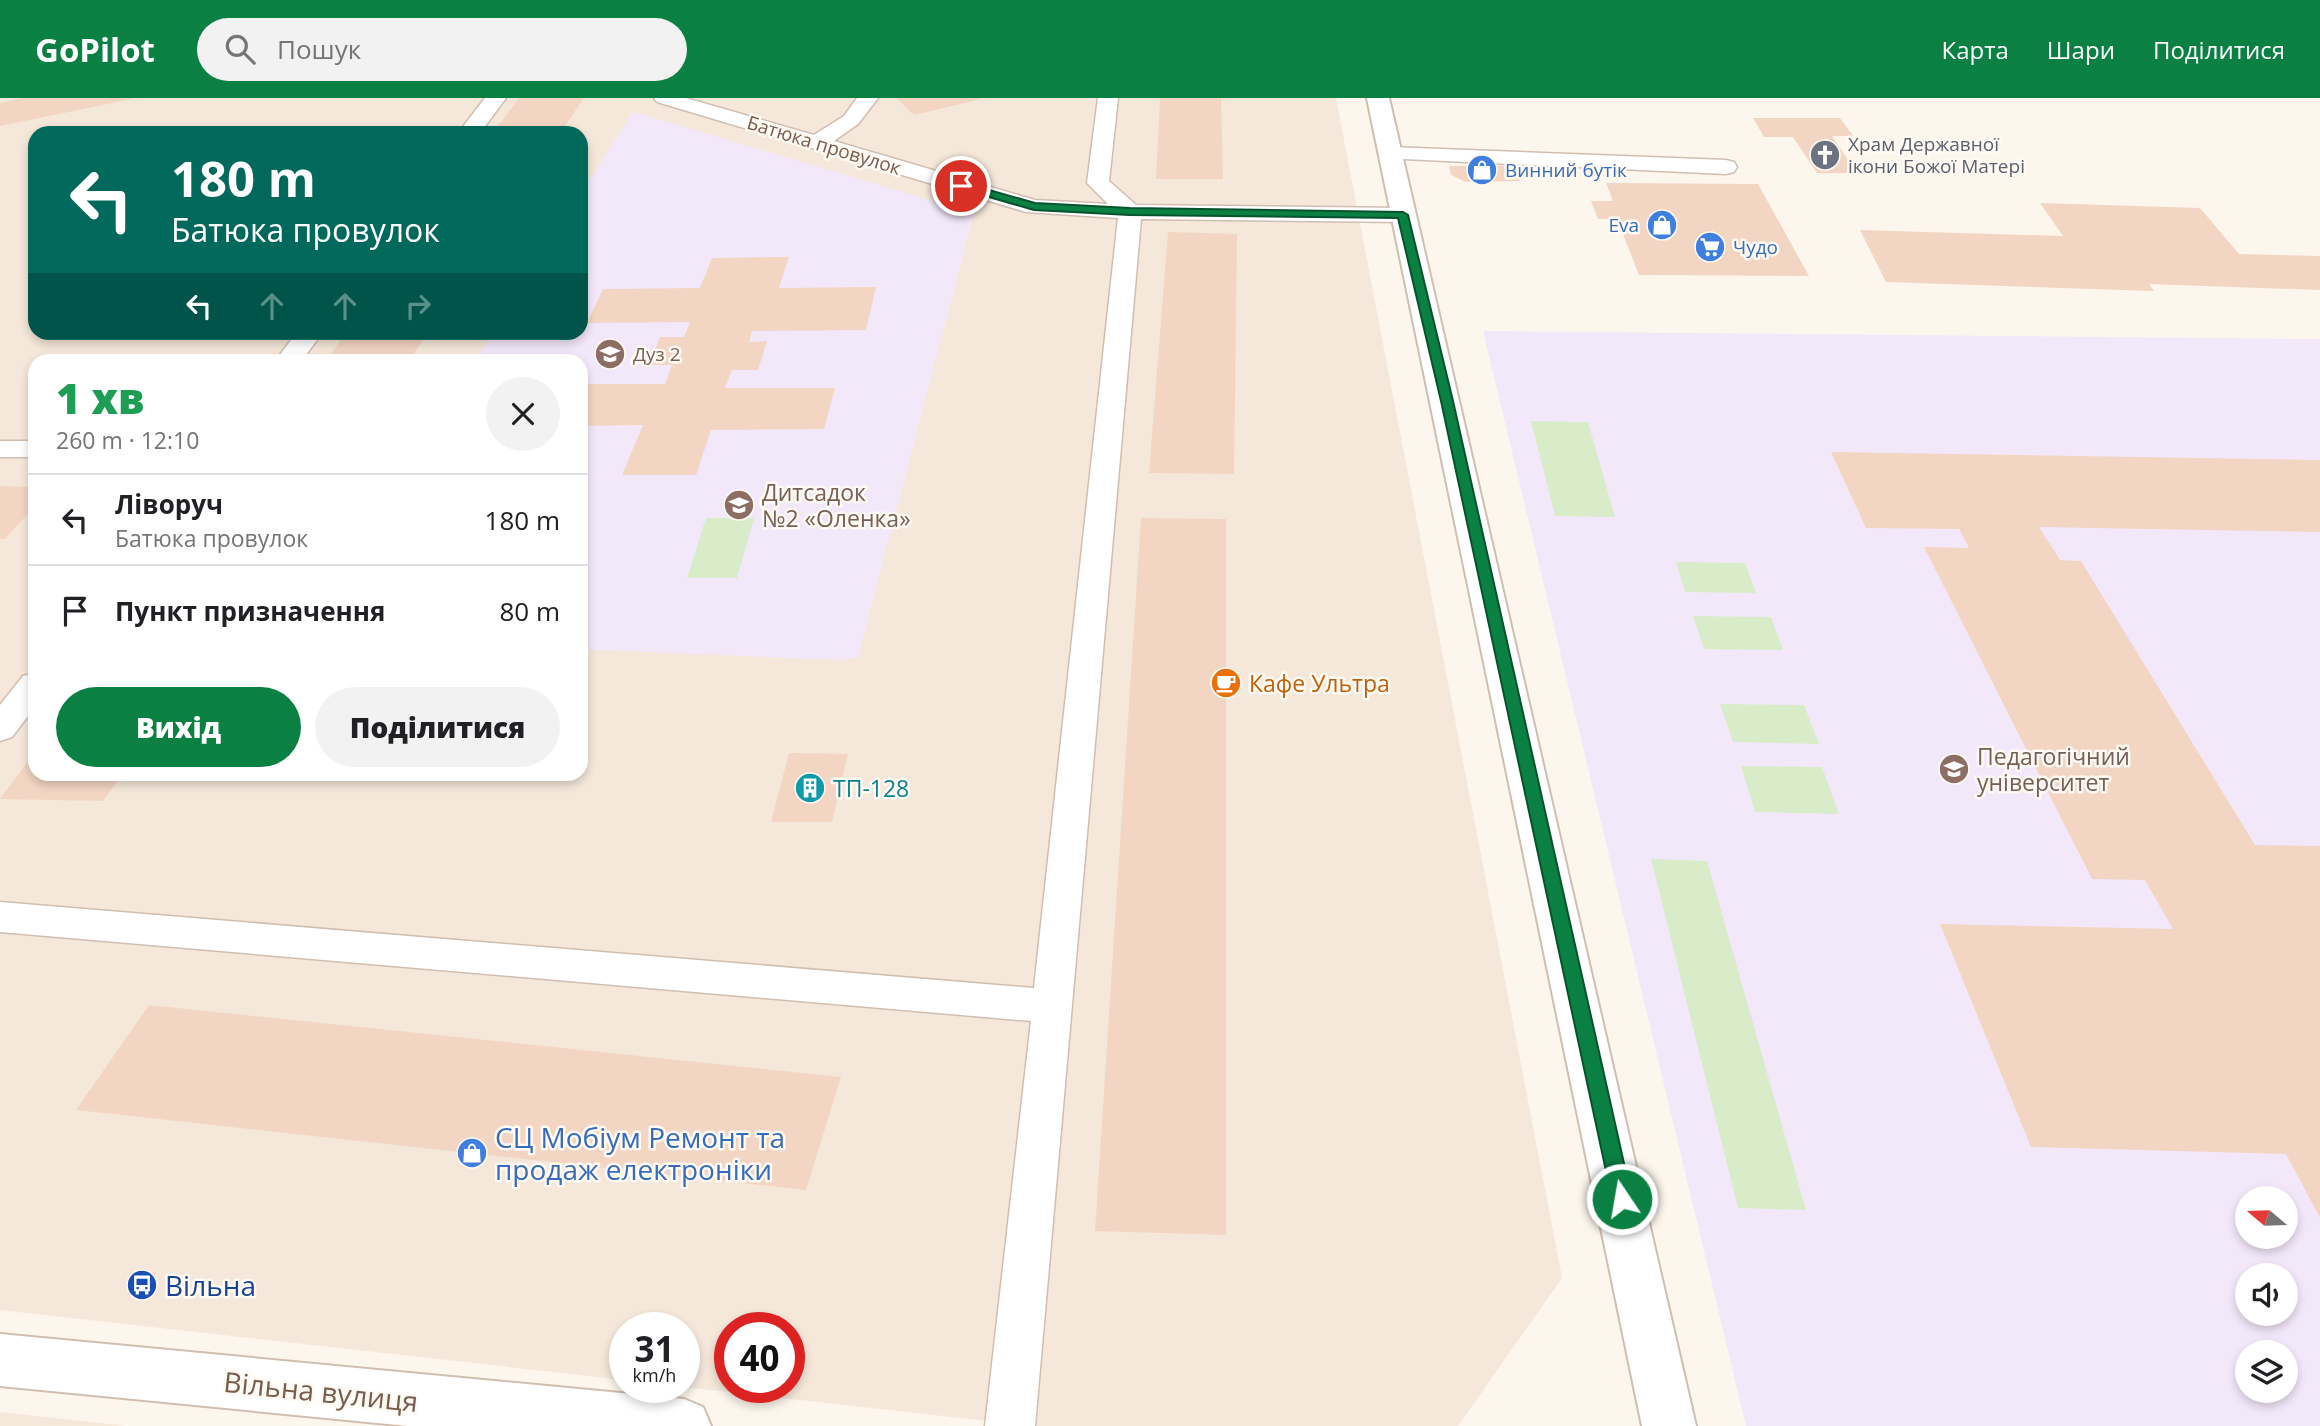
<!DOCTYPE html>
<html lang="uk">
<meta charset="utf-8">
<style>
:root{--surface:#fff;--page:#f2f2f2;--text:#202124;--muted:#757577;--line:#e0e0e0;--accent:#0b8043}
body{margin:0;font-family:"Open Sans",sans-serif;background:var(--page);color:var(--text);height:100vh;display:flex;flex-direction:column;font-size:26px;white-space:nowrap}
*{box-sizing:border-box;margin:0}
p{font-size:23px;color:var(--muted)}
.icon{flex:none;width:38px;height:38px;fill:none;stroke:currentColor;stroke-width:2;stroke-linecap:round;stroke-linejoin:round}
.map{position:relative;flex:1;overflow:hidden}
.panel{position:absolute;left:28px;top:256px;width:560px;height:427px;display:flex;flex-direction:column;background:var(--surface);border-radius:21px;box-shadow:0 4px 10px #0003}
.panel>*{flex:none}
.banner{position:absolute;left:28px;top:28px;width:560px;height:214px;border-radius:21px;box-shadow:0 4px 10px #0003;background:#00695c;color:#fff;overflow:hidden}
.needle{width:46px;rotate:289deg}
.tools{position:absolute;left:2235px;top:1088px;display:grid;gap:14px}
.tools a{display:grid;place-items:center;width:63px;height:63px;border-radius:50%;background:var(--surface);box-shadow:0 4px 10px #0003;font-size:35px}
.speed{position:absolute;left:609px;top:1214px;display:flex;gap:14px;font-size:35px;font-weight:700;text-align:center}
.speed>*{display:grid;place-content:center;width:91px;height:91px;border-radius:50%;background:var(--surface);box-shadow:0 4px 10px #0003;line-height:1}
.speed small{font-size:18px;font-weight:400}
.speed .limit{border:10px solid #d22;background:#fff;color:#111}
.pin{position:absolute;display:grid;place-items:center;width:60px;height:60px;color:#fff;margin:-30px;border:4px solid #fff;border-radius:50%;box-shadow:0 2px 7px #0007}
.me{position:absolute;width:77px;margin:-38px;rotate:348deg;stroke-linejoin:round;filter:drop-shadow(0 0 5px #0008)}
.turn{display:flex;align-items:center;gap:24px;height:147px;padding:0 28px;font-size:32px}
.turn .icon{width:91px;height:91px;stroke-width:2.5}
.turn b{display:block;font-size:49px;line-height:60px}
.lanes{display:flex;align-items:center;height:66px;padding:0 28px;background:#0003;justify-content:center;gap:35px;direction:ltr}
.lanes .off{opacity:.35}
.round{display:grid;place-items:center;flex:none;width:74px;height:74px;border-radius:37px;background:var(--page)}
.headline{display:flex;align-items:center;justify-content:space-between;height:119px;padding:0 28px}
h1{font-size:42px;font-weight:800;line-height:52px;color:#1e9e55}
.button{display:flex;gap:14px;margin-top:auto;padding:14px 28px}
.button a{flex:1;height:80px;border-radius:42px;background:var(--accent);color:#fff;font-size:28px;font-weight:800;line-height:80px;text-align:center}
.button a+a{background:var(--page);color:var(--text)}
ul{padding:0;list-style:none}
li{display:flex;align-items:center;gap:21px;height:91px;padding:0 28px;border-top:2px solid var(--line)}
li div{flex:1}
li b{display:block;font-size:26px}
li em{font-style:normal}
header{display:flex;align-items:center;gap:42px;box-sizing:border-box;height:98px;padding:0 35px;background:var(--accent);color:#fff}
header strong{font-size:33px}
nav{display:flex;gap:38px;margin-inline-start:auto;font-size:24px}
.search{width:490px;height:63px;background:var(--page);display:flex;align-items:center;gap:18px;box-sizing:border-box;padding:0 24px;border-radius:38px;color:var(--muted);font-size:26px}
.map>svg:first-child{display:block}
</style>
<header>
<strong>GoPilot</strong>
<div class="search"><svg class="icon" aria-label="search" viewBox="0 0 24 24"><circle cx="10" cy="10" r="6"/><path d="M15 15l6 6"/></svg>Пошук</div>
<nav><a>Карта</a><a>Шари</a><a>Поділитися</a></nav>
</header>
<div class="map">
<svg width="2320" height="1328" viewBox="0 0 2320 1328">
<rect width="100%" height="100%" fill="#fdf6ec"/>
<g fill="#f5e8da" fill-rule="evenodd">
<path d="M0,0H1336L1562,1180L1458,1328H1031L684,1289V1230H625V1282L0,1212ZM35,35H581V234H35ZM35,262H581V676H35ZM730,1230H789V1290H730Z"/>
<polygon points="0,1314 127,1328 0,1328"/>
</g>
<g fill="#f3e8fa" fill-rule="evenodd">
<polygon points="633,14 974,115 858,559 841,562 581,551 581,262 476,262 493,235 581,234 581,96"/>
<path d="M1483,233L2320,241V1328H1746ZM2247,1101H2286V1139H2247ZM2247,1178H2286V1216H2247ZM2247,1255H2286V1293H2247Z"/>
</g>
<g fill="#d8ecc9">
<polygon points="1531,323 1588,324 1615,419 1555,418"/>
<polygon points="706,420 754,420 737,480 687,480"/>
<polygon points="1676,464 1745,465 1756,495 1685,494"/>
<polygon points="1693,518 1771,519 1783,552 1704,551"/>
<polygon points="1720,606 1804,607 1819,646 1733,644"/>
<polygon points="1741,668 1822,669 1839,716 1755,714"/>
<polygon points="1651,761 1707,763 1806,1112 1738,1110"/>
</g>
<g fill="#f3d5c3">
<polygon points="23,0 132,0 132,1 0,28 0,5"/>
<polygon points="519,0 584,0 560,35 493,35"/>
<polygon points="896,0 981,0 981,1 914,17"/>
<polygon points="1160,0 1221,0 1223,81 1156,81"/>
<polygon points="1753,20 1840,20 1853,38 1832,38 1857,75 1817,75 1793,39 1764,39"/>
<polygon points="1449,68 1513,68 1520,83 1466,84 1451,77"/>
<polygon points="1606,85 1758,86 1809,178 1639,177 1617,121 1598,121 1591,103 1613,103"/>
<polygon points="2040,105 2200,110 2239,156 2320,158 2320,192 2149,186 2154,193 1886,184 1860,132 2063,138"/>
<polygon points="1168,134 1237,136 1234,376 1149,375"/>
<polygon points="789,159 779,190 876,189 866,232 752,233 749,244 767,243 758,272 732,272 725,290 835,290 824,331 711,332 696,377 622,377 643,327 581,328 581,286 665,286 672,267 649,267 660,239 684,239 690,224 587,225 603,191 700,190 712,160"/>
<polygon points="347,234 428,234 410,262 326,262"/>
<polygon points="1831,354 2320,362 2320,434 2039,429 2060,462 2081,463 2255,747 2320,748 2320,1120 2286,1056 2031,1049 1940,826 2173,831 2145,782 2092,781 1924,449 1969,450 1959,431 1866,430"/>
<polygon points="0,388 35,389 35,408 5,441 0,441"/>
<polygon points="1141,420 1226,421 1226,1137 1095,1133"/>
<polygon points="35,654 35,676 123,676 103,703 0,701"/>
<polygon points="789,655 848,656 832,724 771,724"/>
<polygon points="149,907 841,979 806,1092 76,1012"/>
</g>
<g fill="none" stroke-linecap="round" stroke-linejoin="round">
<g stroke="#d1beb0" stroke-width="3">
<g id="service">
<polygon points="485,0 506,0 480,35 458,35"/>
<polygon points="654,0 686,0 814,37 844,18 857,0 878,0 858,26 834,43 1035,102 1108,106 1087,85 1098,0 1118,0 1109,83 1136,107 1403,110 1411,112 1414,117 1411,122 1403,124 1141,121 1035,1328 985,1328 1031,923 0,834 0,804 1034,890 1118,120 1026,114 657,4"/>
<polygon points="1390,49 1726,62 1734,64 1737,69 1734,74 1726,76 1382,60 1379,55 1382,50"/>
<polygon points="297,234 323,234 302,262 276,262"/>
<rect x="0" y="343" width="35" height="16"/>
<polygon points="35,575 35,609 12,639 0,643 0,607 23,578"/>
</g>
</g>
<g stroke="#d1beb0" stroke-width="4">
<g id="tertiary">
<polygon points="1367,0 1389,0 1696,1328 1642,1328"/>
<polygon points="0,1236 684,1301 703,1309 711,1328 408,1328 0,1288"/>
</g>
</g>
<use href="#service" fill="#fff" fill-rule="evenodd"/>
<use href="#tertiary" fill="#fff" fill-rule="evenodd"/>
</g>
<polygon fill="#0b8043" stroke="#07532c" stroke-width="2" points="961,84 1035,105 1130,110 1403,114 1408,117 1453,303 1632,1101 1629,1107 1622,1110 1615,1107 1612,1101 1441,303 1398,120 1130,117 1034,112 958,90 956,88"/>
<defs>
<g id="church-disc" transform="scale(1.575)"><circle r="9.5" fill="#6b7280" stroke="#fffaf3"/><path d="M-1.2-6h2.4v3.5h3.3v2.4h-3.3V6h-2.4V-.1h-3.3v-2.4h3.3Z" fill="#fff"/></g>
<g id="shop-disc" transform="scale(1.575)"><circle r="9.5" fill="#3f7fe0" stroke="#fffaf3"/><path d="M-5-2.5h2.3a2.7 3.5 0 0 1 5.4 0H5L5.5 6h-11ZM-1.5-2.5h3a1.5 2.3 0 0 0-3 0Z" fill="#fff"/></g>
<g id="supermarket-disc" transform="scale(1.575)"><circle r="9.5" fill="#3f7fe0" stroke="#fffaf3"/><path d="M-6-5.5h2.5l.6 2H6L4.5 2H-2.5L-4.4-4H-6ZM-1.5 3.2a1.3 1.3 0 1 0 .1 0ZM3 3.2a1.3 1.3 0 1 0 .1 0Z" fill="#fff"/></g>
<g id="school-disc" transform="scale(1.575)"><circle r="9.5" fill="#8d6e63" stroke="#fffaf3"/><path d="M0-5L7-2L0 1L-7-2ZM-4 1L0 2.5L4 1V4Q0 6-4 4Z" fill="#fff"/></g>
<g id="cafe-disc" transform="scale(1.575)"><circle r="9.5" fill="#e8710a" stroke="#fffaf3"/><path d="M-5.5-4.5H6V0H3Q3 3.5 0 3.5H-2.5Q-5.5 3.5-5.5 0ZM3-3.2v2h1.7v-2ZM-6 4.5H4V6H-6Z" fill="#fff"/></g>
<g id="university-disc" transform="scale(1.575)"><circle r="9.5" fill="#8d6e63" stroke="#fffaf3"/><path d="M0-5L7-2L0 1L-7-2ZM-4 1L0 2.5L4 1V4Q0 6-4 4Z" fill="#fff"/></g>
<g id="building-disc" transform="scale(1.575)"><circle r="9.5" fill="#0f9aa8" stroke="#fffaf3"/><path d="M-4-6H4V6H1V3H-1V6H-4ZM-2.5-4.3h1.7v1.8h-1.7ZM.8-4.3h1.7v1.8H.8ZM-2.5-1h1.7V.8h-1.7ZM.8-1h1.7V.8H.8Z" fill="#fff"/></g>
<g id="bus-disc" transform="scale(1.575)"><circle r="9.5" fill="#1a4fb4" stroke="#fffaf3"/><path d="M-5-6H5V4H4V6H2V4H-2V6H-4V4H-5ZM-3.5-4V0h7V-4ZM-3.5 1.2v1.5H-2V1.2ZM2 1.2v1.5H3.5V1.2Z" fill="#fff"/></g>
</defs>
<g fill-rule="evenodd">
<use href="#church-disc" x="1825" y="57"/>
<use href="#shop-disc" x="1482" y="72"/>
<use href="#shop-disc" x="1662" y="127"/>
<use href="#supermarket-disc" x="1710" y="149"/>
<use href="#school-disc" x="610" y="256"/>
<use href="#school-disc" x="739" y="407"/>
<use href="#cafe-disc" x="1226" y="585"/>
<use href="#university-disc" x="1954" y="671"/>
<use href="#building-disc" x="810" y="690"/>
<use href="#shop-disc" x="472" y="1055"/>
<use href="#bus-disc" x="142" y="1187"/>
</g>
<g text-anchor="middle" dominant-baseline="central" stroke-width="5" stroke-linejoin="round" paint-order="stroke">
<g font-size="19" fill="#5b616d" stroke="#fffaf3" text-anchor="start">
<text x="1848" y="46">Храм Державної<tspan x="1848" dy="22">ікони Божої Матері</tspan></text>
</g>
<g font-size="19" fill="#7a5c4d" stroke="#fffaf3">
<text transform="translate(824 47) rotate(17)">Батюка провулок</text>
</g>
<g font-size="19" fill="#366cbe" stroke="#fffaf3" text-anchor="start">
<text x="1505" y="72">Винний бутік</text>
<text x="1639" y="127" text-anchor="end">Eva</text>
<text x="1733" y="149">Чудо</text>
</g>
<g font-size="19" fill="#785e54" stroke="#fffaf3" text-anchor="start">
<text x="633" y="256">Дуз 2</text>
</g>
<g font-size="23" fill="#785e54" stroke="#fffaf3" text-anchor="start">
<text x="762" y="394">Дитсадок<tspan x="762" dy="26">№2 «Оленка»</tspan></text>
<text x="1977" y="658">Педагогічний<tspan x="1977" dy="26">університет</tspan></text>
</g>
<g font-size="23" fill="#c56008" stroke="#fffaf3" text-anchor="start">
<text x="1249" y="585">Кафе Ультра</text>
</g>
<g font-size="23" fill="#0d838f" stroke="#fffaf3" text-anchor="start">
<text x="833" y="690">ТП-128</text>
</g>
<g font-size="28" fill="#366cbe" stroke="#fffaf3" text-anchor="start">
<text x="495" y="1039">СЦ Мобіум Ремонт та<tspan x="495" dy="32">продаж електроніки</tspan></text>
</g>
<g font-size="28" fill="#164399" stroke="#fffaf3" text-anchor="start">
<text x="165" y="1187">Вільна</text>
</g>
<g font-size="28" fill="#7a5c4d" stroke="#fffaf3">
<text transform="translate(321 1293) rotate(6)">Вільна вулиця</text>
</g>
</g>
</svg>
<div class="tools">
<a><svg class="needle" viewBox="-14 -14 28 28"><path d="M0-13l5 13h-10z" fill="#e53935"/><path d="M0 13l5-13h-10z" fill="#757577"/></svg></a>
<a><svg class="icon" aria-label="sound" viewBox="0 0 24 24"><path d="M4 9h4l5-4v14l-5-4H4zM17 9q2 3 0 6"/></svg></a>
<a><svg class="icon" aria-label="layers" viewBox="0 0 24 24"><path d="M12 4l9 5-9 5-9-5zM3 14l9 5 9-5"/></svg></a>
</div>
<div class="speed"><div>31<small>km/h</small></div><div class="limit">40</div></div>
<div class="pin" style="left:961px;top:88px;background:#d93025"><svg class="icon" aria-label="arrive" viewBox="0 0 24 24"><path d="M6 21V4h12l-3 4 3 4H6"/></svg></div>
<svg class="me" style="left:1622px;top:1101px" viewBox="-20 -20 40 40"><circle r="17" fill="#0b8043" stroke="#fff" stroke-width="3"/><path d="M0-11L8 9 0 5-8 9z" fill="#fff"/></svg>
<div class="banner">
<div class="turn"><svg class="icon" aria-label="left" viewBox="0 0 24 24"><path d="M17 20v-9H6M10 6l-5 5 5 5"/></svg><div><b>180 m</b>Батюка провулок</div></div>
<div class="lanes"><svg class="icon" aria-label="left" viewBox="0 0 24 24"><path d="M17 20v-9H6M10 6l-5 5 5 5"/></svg><svg class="icon off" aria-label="ahead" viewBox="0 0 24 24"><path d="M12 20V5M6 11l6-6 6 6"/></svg><svg class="icon off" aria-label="ahead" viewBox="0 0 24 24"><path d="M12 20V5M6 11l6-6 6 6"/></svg><svg class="icon off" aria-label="right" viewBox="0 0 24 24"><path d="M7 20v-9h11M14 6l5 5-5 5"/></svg></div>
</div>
<section class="panel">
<div class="headline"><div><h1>1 хв</h1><p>260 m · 12:10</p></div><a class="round"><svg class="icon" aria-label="close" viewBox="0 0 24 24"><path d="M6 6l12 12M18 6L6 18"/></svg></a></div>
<ul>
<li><svg class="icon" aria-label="left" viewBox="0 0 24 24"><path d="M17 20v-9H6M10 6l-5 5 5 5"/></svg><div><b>Ліворуч</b><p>Батюка провулок</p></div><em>180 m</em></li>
<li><svg class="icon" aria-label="arrive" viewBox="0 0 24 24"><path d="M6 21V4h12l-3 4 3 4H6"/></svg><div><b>Пункт призначення</b></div><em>80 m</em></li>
</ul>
<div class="button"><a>Вихід</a><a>Поділитися</a></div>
</section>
</div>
